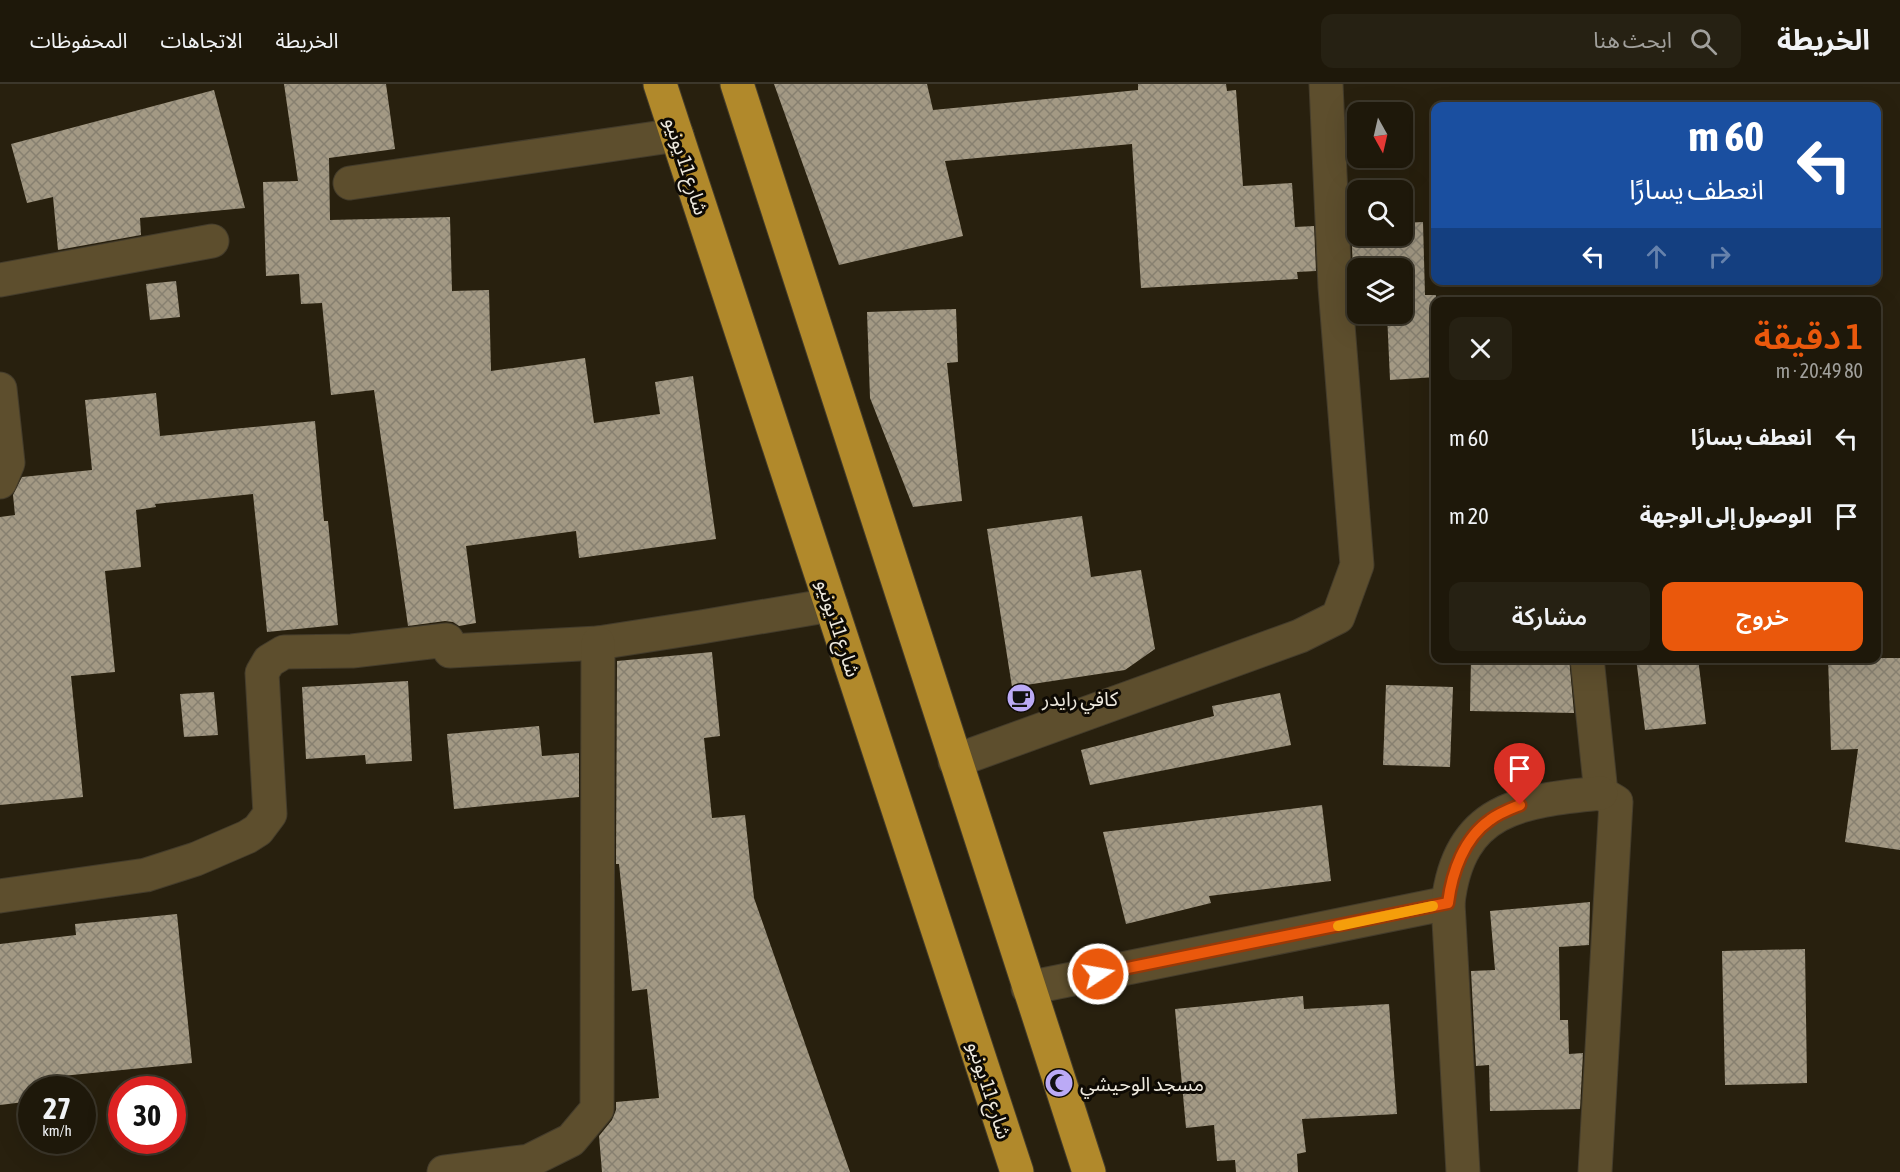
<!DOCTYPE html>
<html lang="ar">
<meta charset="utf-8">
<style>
:root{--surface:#1e180a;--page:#262113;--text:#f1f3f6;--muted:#a1a09c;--line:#3c372b;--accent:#ea580c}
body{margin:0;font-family:"Asap Condensed","Noto Sans Arabic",sans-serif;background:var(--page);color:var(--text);direction:rtl;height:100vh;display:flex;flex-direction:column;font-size:22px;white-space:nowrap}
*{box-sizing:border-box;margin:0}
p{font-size:20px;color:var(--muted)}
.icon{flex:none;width:33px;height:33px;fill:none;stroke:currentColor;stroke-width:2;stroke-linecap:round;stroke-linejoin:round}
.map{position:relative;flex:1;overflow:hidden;direction:ltr}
.sheet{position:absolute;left:1431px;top:213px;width:450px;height:366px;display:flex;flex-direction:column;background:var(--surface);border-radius:12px;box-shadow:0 6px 24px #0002,0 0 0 2px var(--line);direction:rtl}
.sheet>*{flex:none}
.banner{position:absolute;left:1431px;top:18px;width:450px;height:183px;border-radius:12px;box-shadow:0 6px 24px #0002,0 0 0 2px var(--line);direction:rtl;background:#1a4fa0;color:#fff;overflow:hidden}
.needle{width:39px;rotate:172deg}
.buttons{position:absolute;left:1347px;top:18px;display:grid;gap:12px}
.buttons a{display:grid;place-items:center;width:66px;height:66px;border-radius:12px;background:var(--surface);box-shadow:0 6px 24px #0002,0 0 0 2px var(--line);font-size:30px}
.speed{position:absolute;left:18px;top:992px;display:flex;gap:12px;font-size:30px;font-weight:700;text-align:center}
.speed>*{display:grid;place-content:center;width:78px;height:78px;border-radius:50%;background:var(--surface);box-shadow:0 6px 24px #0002,0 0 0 2px var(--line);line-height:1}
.speed small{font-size:15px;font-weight:400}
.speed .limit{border:9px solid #d22;background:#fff;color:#111}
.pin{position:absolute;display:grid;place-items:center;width:51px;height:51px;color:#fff;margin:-62px -26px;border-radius:50% 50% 50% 0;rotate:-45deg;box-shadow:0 0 6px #0007}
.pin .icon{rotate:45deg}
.me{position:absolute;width:66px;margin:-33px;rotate:78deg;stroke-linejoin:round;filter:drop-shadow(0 0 4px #0008)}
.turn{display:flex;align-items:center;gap:21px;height:126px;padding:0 18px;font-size:27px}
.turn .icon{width:78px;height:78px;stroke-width:2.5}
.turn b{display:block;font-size:42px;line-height:51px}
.lanes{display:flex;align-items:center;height:57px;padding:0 18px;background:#0003;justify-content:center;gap:30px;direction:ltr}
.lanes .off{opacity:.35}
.round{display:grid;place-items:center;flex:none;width:63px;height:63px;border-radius:12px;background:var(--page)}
.head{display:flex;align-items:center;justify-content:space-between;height:102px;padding:0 18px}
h1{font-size:36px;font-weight:600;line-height:45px;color:var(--accent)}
.cta{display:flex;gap:12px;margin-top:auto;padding:12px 18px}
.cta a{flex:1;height:69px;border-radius:12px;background:var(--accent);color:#fff;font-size:24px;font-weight:600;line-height:69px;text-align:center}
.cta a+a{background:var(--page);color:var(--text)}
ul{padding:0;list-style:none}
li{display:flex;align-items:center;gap:18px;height:78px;padding:0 18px}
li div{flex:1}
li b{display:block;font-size:22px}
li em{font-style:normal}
header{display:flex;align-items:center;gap:36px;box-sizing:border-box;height:84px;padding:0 30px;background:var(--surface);border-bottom:2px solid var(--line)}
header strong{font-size:28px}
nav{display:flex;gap:33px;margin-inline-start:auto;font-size:21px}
.search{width:420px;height:54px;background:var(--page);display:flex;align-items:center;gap:15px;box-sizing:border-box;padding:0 21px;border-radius:12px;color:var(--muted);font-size:22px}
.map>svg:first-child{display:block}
</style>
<header>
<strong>الخريطة</strong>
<div class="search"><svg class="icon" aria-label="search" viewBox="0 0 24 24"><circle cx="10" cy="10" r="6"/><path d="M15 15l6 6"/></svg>ابحث هنا</div>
<nav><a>الخريطة</a><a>الاتجاهات</a><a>المحفوظات</a></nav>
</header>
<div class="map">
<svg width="1900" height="1088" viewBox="0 0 1900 1088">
<defs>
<pattern id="building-cross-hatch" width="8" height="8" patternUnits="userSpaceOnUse" patternTransform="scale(1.5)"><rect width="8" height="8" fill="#a39984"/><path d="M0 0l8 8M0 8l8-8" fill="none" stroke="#878070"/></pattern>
</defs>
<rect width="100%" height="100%" fill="#28200e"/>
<g fill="url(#building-cross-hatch)">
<polygon points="284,0 386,0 395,65 329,74 330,136 450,133 452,207 489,206 491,287 585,274 594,339 660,330 655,298 693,292 716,455 579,474 576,447 466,462 476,539 459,542 453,538 445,537 408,542 374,306 331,311 322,219 301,220 299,190 266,192 263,98 298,97"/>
<polygon points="774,0 927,0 933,26 1138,6 1138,0 1226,0 1227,7 1236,6 1243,102 1292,99 1295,143 1314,142 1316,187 1297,188 1298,195 1141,204 1132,60 945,77 963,152 839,181"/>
<polygon points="214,6 245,124 140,134 141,151 58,166 53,113 27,119 11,60"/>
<polygon points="1423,138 1425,211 1436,211 1436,293 1390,296 1387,230 1402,230 1402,184 1358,184 1358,186 1353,186 1351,141 1358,141 1358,152 1402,152 1402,139"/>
<polygon points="176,197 180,233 150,236 146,200"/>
<polygon points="956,225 958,278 947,279 962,417 913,423 870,314 867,228"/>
<polygon points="156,309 160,352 315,337 324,437 328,437 338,541 267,548 253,410 155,420 156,423 136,426 141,483 105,487 115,588 71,592 83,713 0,721 0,433 15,431 13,411 22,393 92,386 85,316"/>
<polygon points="1082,432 1091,493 1141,486 1155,565 1125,586 1012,603 987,445"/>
<polygon points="712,568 720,652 704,654 712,734 745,731 754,814 850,1088 602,1088 599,1052 612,1036 616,1026 616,1018 659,1014 647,905 632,907 619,780 616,780 617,577"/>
<polygon points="1471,574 1569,574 1574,629 1470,627"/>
<polygon points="1636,574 1698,574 1706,640 1645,646"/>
<polygon points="1828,574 1900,574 1900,766 1845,758 1858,665 1831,666"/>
<polygon points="408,597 412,677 366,680 365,671 306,675 302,603"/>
<polygon points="1386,601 1453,603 1450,683 1383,681"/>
<polygon points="214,608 218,651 184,653 180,610"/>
<polygon points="1280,609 1291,661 1090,701 1081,666 1214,632 1212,622"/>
<polygon points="539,642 542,672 579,669 579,713 454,725 447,650"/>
<polygon points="1322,721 1331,797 1209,812 1211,819 1126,840 1103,748"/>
<polygon points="1590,818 1589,861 1559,863 1560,936 1568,936 1569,970 1583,969 1580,1025 1490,1027 1489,981 1476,982 1471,887 1495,886 1490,827"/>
<polygon points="177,830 192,979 42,994 43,1005 32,1005 32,1017 0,1021 0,860 76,851 75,840"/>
<polygon points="1805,865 1807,999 1725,1001 1722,867"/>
<polygon points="1303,912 1304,925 1389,920 1397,1030 1302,1035 1306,1068 1297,1070 1298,1088 1236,1088 1235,1076 1217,1077 1214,1041 1186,1044 1175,925"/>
</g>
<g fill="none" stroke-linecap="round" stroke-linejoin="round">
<g stroke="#443c2b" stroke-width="35">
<g id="minor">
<polyline points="350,99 677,51"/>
<polyline points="0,196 212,157"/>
<polyline points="0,305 8,379 0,398"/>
<polyline points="1587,574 1601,709 1616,718 1595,1088"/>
<polyline points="955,677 1300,552 1338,533 1357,481 1335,203 1326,0"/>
<polyline points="0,812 146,791 196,775 247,753 258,746 270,730 262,589 269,577 284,568 352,567 447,556 450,567 598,559 701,543 831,521"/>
<polyline points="1028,904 1448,819"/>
<polyline points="444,1088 529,1077 571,1056 597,1025 598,559"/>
<path d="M1463,1088L1448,819C1459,724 1520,717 1601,709"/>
</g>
</g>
<g stroke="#443c2b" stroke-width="35">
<g id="highway">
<polyline points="660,0 1017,1088"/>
<polyline points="737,0 1089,1088"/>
</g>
</g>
<use href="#minor" stroke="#5d4e2d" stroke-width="33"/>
<use href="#highway" stroke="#b1892b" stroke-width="33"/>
</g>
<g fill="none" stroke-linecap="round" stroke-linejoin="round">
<g stroke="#983908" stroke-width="15">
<path id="route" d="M1098,890L1448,819C1452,788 1464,754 1490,736C1499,729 1510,725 1520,721"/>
</g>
<use href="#route" stroke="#ea580c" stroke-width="10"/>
<polyline stroke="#f59e0b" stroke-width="10" points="1338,842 1433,822"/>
</g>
<defs>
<g id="cafe-disc" transform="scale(1.5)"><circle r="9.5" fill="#bbaaf6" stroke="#0e0a04"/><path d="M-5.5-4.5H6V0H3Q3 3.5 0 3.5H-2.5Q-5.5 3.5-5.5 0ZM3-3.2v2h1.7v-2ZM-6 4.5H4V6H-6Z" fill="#111"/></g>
<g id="mosque-disc" transform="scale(1.5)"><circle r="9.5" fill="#bbaaf6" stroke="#0e0a04"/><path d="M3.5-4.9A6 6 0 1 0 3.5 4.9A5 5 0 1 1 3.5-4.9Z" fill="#111"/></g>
</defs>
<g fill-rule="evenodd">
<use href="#cafe-disc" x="1021" y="614"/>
<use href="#mosque-disc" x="1059" y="999"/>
</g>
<g text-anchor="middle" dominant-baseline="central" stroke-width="6" stroke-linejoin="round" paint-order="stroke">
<g font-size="20" fill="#ede8dd" stroke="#0e0a04">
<text transform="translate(687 82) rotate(72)">شارع 11 يونيو</text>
<text transform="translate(839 544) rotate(72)">شارع 11 يونيو</text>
<text transform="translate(990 1006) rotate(72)">شارع 11 يونيو</text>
</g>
<g font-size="20" fill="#ede8dd" stroke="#0e0a04" text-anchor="start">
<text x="1042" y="614">كافي رايدر</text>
<text x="1080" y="999">مسجد الوحيشي</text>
</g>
</g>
</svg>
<div class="buttons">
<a><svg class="needle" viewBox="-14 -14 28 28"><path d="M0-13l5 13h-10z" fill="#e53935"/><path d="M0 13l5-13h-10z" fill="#a1a09c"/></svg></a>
<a><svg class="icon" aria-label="search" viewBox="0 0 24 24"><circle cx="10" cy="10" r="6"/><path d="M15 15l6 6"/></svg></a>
<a><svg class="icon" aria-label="layers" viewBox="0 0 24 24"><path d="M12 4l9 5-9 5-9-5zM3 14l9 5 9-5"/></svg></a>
</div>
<div class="speed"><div>27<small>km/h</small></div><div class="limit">30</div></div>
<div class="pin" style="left:1520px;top:721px;background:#d93025"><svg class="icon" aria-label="arrive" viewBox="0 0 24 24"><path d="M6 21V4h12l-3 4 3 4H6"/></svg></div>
<svg class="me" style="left:1098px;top:890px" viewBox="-20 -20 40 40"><circle r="17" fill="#ea580c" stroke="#fff" stroke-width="3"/><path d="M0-11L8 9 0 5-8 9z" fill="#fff"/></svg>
<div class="banner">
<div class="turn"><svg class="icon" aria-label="left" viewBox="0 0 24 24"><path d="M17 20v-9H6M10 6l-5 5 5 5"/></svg><div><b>60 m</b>انعطف يسارًا</div></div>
<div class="lanes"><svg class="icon" aria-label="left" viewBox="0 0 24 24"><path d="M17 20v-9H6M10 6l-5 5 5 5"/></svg><svg class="icon off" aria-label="ahead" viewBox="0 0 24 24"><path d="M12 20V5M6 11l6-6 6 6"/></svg><svg class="icon off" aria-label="right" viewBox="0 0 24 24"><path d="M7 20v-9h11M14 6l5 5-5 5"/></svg></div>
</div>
<section class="sheet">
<div class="head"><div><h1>1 دقيقة</h1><p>80 m · 20:49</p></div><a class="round"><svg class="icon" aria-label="close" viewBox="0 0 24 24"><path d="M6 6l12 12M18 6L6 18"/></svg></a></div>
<ul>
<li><svg class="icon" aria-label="left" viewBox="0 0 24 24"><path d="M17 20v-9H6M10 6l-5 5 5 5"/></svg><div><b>انعطف يسارًا</b></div><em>60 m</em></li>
<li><svg class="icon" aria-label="arrive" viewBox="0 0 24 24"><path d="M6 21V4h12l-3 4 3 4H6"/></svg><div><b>الوصول إلى الوجهة</b></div><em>20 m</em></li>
</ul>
<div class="cta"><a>خروج</a><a>مشاركة</a></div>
</section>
</div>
